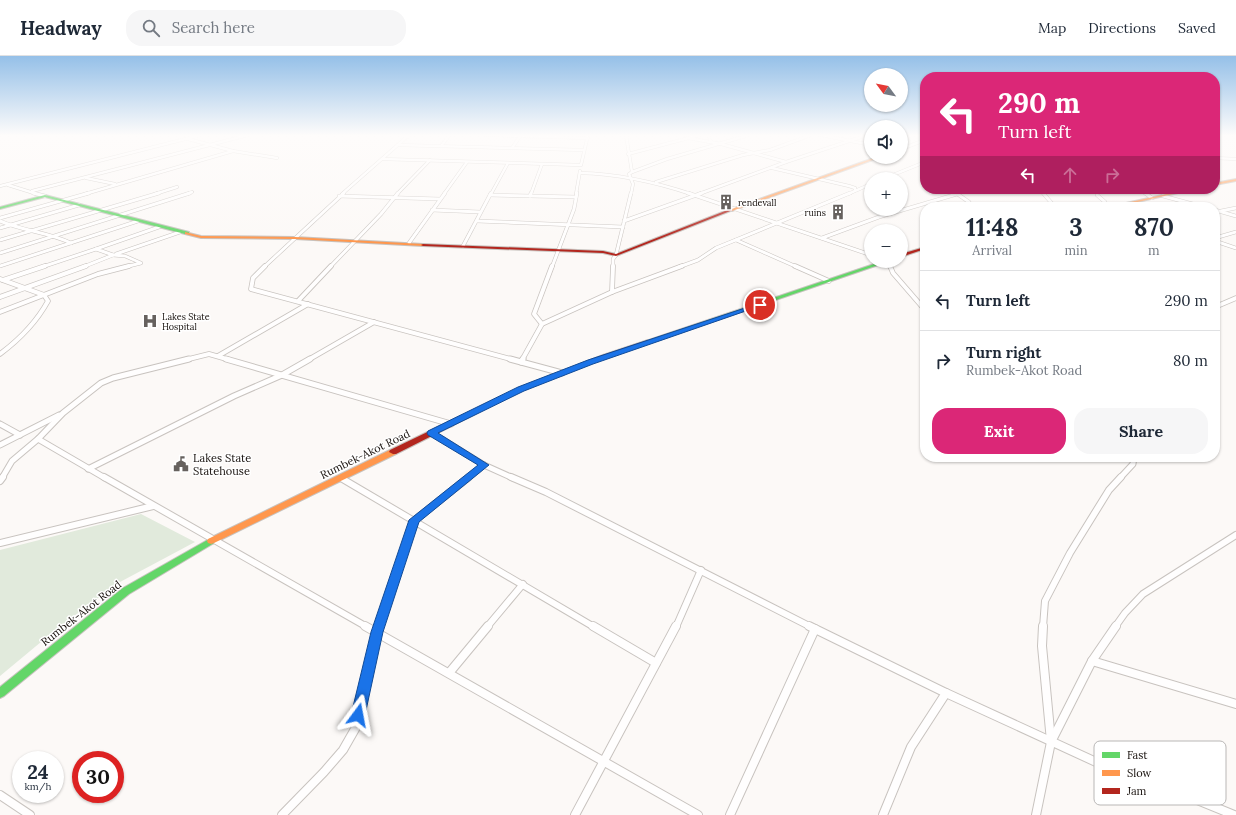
<!DOCTYPE html>
<meta charset="utf-8">
<style>
:root{--surface:#fff;--page:#f6f6f7;--text:#1f2937;--muted:#747a83;--line:#e0e1e3;--accent:#db2777}
body{margin:0;font-family:Lora,serif;background:var(--page);color:var(--text);height:100vh;display:flex;flex-direction:column;font-size:15px;white-space:nowrap}
*{box-sizing:border-box;margin:0}
p{font-size:13px;color:var(--muted)}
.icon{flex:none;width:22px;height:22px;fill:none;stroke:currentColor;stroke-width:2;stroke-linecap:round;stroke-linejoin:round}
.map{position:relative;flex:1;overflow:hidden}
.side{position:absolute;left:920px;top:146px;width:300px;height:260px;display:flex;flex-direction:column;background:var(--surface);border-radius:16px;box-shadow:0 1px 3px #0004}
.side>*{flex:none}
.top-card{position:absolute;left:920px;top:16px;width:300px;height:122px;border-radius:16px;box-shadow:0 1px 3px #0004;background:#db2777;color:#fff;overflow:hidden}
.needle{width:26px;rotate:302deg}
.buttons{position:absolute;left:864px;top:12px;display:grid;gap:8px}
.buttons a{display:grid;place-items:center;width:44px;height:44px;border-radius:50%;background:var(--surface);box-shadow:0 1px 3px #0004;font-size:20px}
.speed{position:absolute;left:12px;top:695px;display:flex;gap:8px;font-size:20px;font-weight:700;text-align:center}
.speed>*{display:grid;place-content:center;width:52px;height:52px;border-radius:50%;background:var(--surface);box-shadow:0 1px 3px #0004;line-height:1}
.speed small{font-size:10px;font-weight:400}
.speed .limit{border:6px solid #d22;background:#fff;color:#111}
.pin{position:absolute;display:grid;place-items:center;width:34px;height:34px;color:#fff;margin:-17px;border:2px solid #fff;border-radius:50%;box-shadow:0 1px 4px #0007}
.me{position:absolute;width:44px;margin:-22px;rotate:13deg;stroke-linejoin:round;filter:drop-shadow(0 0 3px #0008)}
.turn{display:flex;align-items:center;gap:14px;height:84px;padding:0 12px;font-size:18px}
.turn .icon{width:52px;height:52px;stroke-width:2.5}
.turn b{display:block;font-size:28px;line-height:34px}
.lanes{display:flex;align-items:center;height:38px;padding:0 12px;background:#0003;justify-content:center;gap:20px;direction:ltr}
.lanes .off{opacity:.35}
.eta{display:flex;justify-content:space-evenly;align-items:center;height:68px;text-align:center}
.eta b{font-size:24px;font-weight:800;line-height:28px}
.cta{display:flex;gap:8px;margin-top:auto;padding:8px 12px}
.cta a{flex:1;height:46px;border-radius:16px;background:var(--accent);color:#fff;font-size:16px;font-weight:800;line-height:46px;text-align:center}
.cta a+a{background:var(--page);color:var(--text)}
ul{padding:0;list-style:none}
li{display:flex;align-items:center;gap:12px;height:60px;padding:0 12px;border-top:1px solid var(--line)}
li div{flex:1}
li b{display:block;font-size:15px}
li em{font-style:normal}
header{display:flex;align-items:center;gap:24px;box-sizing:border-box;height:56px;padding:0 20px;background:var(--surface);border-bottom:1px solid var(--line)}
header strong{font-size:19px}
nav{display:flex;gap:22px;margin-inline-start:auto;font-size:14px}
.search{width:280px;height:36px;background:var(--page);display:flex;align-items:center;gap:10px;box-sizing:border-box;padding:0 14px;border-radius:16px;color:var(--muted);font-size:15px}
.map>svg:first-child{display:block}
</style>
<header>
<strong>Headway</strong>
<div class="search"><svg class="icon" aria-label="search" viewBox="0 0 24 24"><circle cx="10" cy="10" r="6"/><path d="M15 15l6 6"/></svg>Search here</div>
<nav><a>Map</a><a>Directions</a><a>Saved</a></nav>
</header>
<div class="map">
<svg width="1236" height="759" viewBox="0 0 1236 759">
<rect width="100%" height="100%" fill="#fcf9f7"/>
<polygon fill="#e1eadc" points="141,458 195,486 120,526 59,571 0,620 0,494"/>
<g fill="none" stroke-linecap="round" stroke-linejoin="round">
<g stroke="#c8c3bf" stroke-width="3.5">
<g id="street-far5">
<polyline points="485,79 588,82"/>
<polyline points="626,79 632,116 629,118 633,128 631,138"/>
<polyline points="708,79 711,86"/>
<polyline points="821,79 871,89"/>
<polyline points="688,82 721,88 786,106"/>
<polyline points="188,83 233,95 277,102"/>
<polyline points="398,89 583,94"/>
<polyline points="441,90 450,79"/>
<polyline points="512,92 521,79"/>
<polyline points="901,93 925,84"/>
<polyline points="628,98 700,79"/>
<polyline points="1215,102 1236,103"/>
<polyline points="382,103 581,109 588,79"/>
<polyline points="772,112 849,130 855,132 855,134"/>
<polyline points="632,116 667,103 749,79"/>
<path d="M580,117C619,118 655,126 691,138"/>
<polyline points="86,122 115,128"/>
<polyline points="883,123 925,106"/>
<polyline points="656,126 743,99 770,94 811,79"/>
<polyline points="8,129 37,138"/>
<polyline points="0,130 201,79"/>
<polyline points="955,133 957,138"/>
<polyline points="1040,133 1044,138"/>
<polyline points="1140,133 1146,138"/>
<polyline points="32,135 248,79"/>
<polyline points="85,138 233,95"/>
<polyline points="155,138 177,131"/>
<polyline points="187,138 192,136"/>
<polyline points="342,138 409,79"/>
<polyline points="397,138 430,104"/>
<polyline points="444,138 467,106"/>
<polyline points="491,138 508,107"/>
<polyline points="531,138 542,108"/>
<polyline points="576,138 580,115"/>
<polyline points="699,138 786,106 867,79"/>
<polyline points="848,138 871,128"/>
</g>
</g>
<g stroke="#c8c3bf" stroke-width="4">
<g id="street-far4">
<polyline points="33,137 45,140"/>
<polyline points="688,137 871,199"/>
<polyline points="956,137 969,146 972,151"/>
<polyline points="1043,137 1055,151"/>
<polyline points="1145,137 1152,142"/>
<polyline points="490,139 576,141"/>
<polyline points="1097,139 1105,146 1107,151"/>
<polyline points="339,140 440,143"/>
<polyline points="530,140 531,137"/>
<polyline points="1163,140 1204,151"/>
<polyline points="432,154 480,156"/>
<polyline points="1215,154 1236,160"/>
<polyline points="1221,155 1236,152"/>
<polyline points="0,162 89,137"/>
<path d="M0,165C23,175 48,176 71,187"/>
<polyline points="477,165 623,171"/>
<polyline points="624,165 702,137"/>
<polyline points="0,172 79,149"/>
<polyline points="822,182 879,161 957,138"/>
<polyline points="1215,182 1236,176"/>
<polyline points="0,184 159,137"/>
<polyline points="736,184 797,211"/>
<polyline points="1215,185 1236,192"/>
<polyline points="409,187 445,137"/>
<polyline points="463,190 491,137"/>
<polyline points="0,197 190,137"/>
<polyline points="116,198 180,176"/>
<polyline points="113,199 125,200 141,207 125,211"/>
<polyline points="887,205 890,211"/>
<polyline points="0,210 138,165"/>
<polyline points="42,211 96,193"/>
<polyline points="83,211 113,199 96,193 159,171"/>
<polyline points="264,211 344,137"/>
<polyline points="330,211 381,158 398,137"/>
<polyline points="552,211 574,153 577,137"/>
<polyline points="613,211 613,203 616,199 631,137"/>
<polyline points="679,211 698,204 716,192 850,137"/>
</g>
</g>
<g stroke="#c8c3bf" stroke-width="5.5">
<g id="street-far3">
<polyline points="265,210 253,222 251,233 514,304"/>
<polyline points="795,210 829,225"/>
<polyline points="890,210 893,217 925,254"/>
<path d="M0,223L44,239L48,245C36,267 20,283 0,298"/>
<polyline points="3,224 45,210"/>
<polyline points="612,236 613,210"/>
<polyline points="0,241 86,210"/>
<polyline points="298,245 331,210"/>
<polyline points="1215,251 1236,242"/>
<polyline points="0,256 98,218 129,210"/>
<polyline points="542,268 534,258 552,210"/>
<polyline points="218,300 308,248"/>
<polyline points="185,304 209,298 230,304"/>
<polyline points="308,304 374,266"/>
<polyline points="522,304 542,268 612,236 682,210"/>
</g>
</g>
<g stroke="#c8c3bf" stroke-width="7">
<g id="street-far2">
<polyline points="226,303 451,368"/>
<polyline points="510,303 562,317"/>
<polyline points="521,306 523,303"/>
<polyline points="0,368 20,379"/>
<polyline points="432,377 484,409 513,422"/>
<polyline points="38,383 105,422"/>
<polyline points="0,389 59,359"/>
<polyline points="88,413 234,340 282,319 310,303"/>
<polyline points="2,422 12,405 38,383 63,357 101,327 113,322 189,303"/>
<polyline points="468,422 484,409"/>
<polyline points="1120,422 1133,408 1134,401"/>
</g>
</g>
<g stroke="#c8c3bf" stroke-width="8">
<g id="street-far1">
<polyline points="104,421 367,571"/>
<polyline points="511,421 546,436 811,571"/>
<polyline points="341,422 594,571"/>
<polyline points="0,425 3,421"/>
<polyline points="0,487 153,450"/>
<polyline points="379,571 415,464 469,421"/>
<polyline points="487,571 523,528"/>
<polyline points="676,571 701,514"/>
<polyline points="1043,571 1045,545 1070,497 1109,434 1121,421"/>
<polyline points="1115,571 1125,557 1143,538 1236,479"/>
</g>
</g>
<g stroke="#c8c3bf" stroke-width="10">
<g id="street">
<polyline points="365,570 698,759"/>
<polyline points="593,570 656,607"/>
<polyline points="809,570 946,637 1120,717 1168,732 1234,759"/>
<polyline points="1043,570 1042,590 1051,685"/>
<polyline points="1092,605 1236,648"/>
<polyline points="449,617 488,570"/>
<polyline points="0,739 30,759"/>
<polyline points="282,759 324,716 343,694 355,673 379,570"/>
<polyline points="575,759 676,570"/>
<polyline points="730,759 815,573"/>
<polyline points="883,759 911,691 946,637"/>
<polyline points="1036,759 1051,686 1092,605 1116,570"/>
</g>
</g>
<g stroke="#c8c3bf" stroke-width="2">
<g id="fast">
<polygon points="45,139 189,176 189,177 185,178 45,141 0,153 0,151"/>
<polygon points="883,205 890,205 650,287 648,288 645,286 646,285"/>
<polygon points="211,482 214,483 215,485 214,487 129,538 4,640 0,642 0,631 123,532"/>
</g>
</g>
<g stroke="#c8c3bf" stroke-width="2">
<g id="slow">
<polygon points="876,101 881,101 732,155 729,154"/>
<polygon points="1236,123 1236,125 1215,129 1215,127"/>
<polygon points="1189,133 1196,133 1115,151 1108,151"/>
<polygon points="185,176 201,180 295,181 423,188 425,189 423,190 295,183 201,182 185,178"/>
<polygon points="390,394 393,394 397,396 396,398 214,487 211,488 208,487 207,485 208,483"/>
</g>
</g>
<g stroke="#c8c3bf" stroke-width="2">
<g id="jam">
<polygon points="730,153 733,154 616,200 603,197 423,190 421,189 423,188 603,195 616,198"/>
<polygon points="925,191 925,193 901,201 901,198"/>
<polygon points="648,284 651,286 650,287 607,301 523,334 396,398 393,398 389,396 390,394 519,332 603,299"/>
</g>
</g>
<use href="#street-far5" stroke="#fffefe" stroke-width="2.5"/>
<use href="#street-far4" stroke="#fffefe" stroke-width="3"/>
<use href="#street-far3" stroke="#fffefe" stroke-width="4"/>
<use href="#street-far2" stroke="#fffefe" stroke-width="5"/>
<use href="#street-far1" stroke="#fffefe" stroke-width="6"/>
<use href="#street" stroke="#fffefe" stroke-width="8"/>
<use href="#fast" fill="#63d668" fill-rule="evenodd"/>
<use href="#slow" fill="#ff974d" fill-rule="evenodd"/>
<use href="#jam" fill="#b3261e" fill-rule="evenodd"/>
</g>
<linearGradient id="sky" x2="0" y2="1"><stop stop-color="#95c0e8"/><stop offset="0.43" stop-color="#fefcfb"/><stop offset="1" stop-color="#fefcfb" stop-opacity="0"/></linearGradient>
<rect width="1236" height="185" fill="url(#sky)"/>
<polygon fill="#1a73e8" stroke="#114b97" points="757,248 763,249 593,308 524,335 438,377 489,409 419,466 383,576 365,659 363,663 358,665 353,663 351,659 371,576 409,464 478,409 428,379 427,377 428,375 518,331 588,304"/>
<defs>
<g id="building-bare" transform="scale(1.2)"><path d="M-4-6H4V6H1V3H-1V6H-4ZM-2.5-4.3h1.7v1.8h-1.7ZM.8-4.3h1.7v1.8H.8ZM-2.5-1h1.7V.8h-1.7ZM.8-1h1.7V.8H.8Z" fill="#66615e" stroke="#fff" stroke-width="2.5" paint-order="stroke"/></g>
<g id="hospital-bare" transform="scale(1.2)"><path d="M-5-5h3v3.5h4V-5h3V5h-3V1.5h-4V5h-3Z" fill="#66615e" stroke="#fff" stroke-width="2.5" paint-order="stroke"/></g>
<g id="civic-bare" transform="scale(1.2)"><path d="M-.6-6.5H3V-4.5H.6V-3L4-1V1h2V6H-6V1h2V-1L-.6-3ZM-1.2 2.5V6h2.4V2.5Z" fill="#66615e" stroke="#fff" stroke-width="2.5" paint-order="stroke"/></g>
</defs>
<g fill-rule="evenodd">
<use href="#building-bare" x="726" y="146"/>
<use href="#building-bare" x="838" y="156"/>
<use href="#hospital-bare" x="150" y="265"/>
<use href="#civic-bare" x="181" y="408"/>
</g>
<g text-anchor="middle" dominant-baseline="central" stroke-width="3" stroke-linejoin="round" paint-order="stroke">
<g font-size="9" fill="#160f0b" stroke="#fff" text-anchor="start">
<text x="738" y="146">rendevall</text>
<text x="826" y="156" text-anchor="end">ruins</text>
<text x="162" y="260">Lakes State<tspan x="162" dy="10">Hospital</tspan></text>
</g>
<g font-size="11" fill="#160f0b" stroke="#fff">
<text transform="translate(365 398) rotate(-26)">Rumbek-Akot Road</text>
<text transform="translate(81 557) rotate(-38)">Rumbek-Akot Road</text>
</g>
<g font-size="11" fill="#160f0b" stroke="#fff" text-anchor="start">
<text x="193" y="402">Lakes State<tspan x="193" dy="13">Statehouse</tspan></text>
</g>
</g>
<rect x="1094" y="685" width="132" height="64" rx="6" fill="#fff" stroke="#b9b7b6" stroke-width="1"/>
<rect x="1102" y="696" width="18" height="6" fill="#63d668"/>
<rect x="1102" y="714" width="18" height="6" fill="#ff974d"/>
<rect x="1102" y="732" width="18" height="6" fill="#b3261e"/>
<g font-size="11" fill="#160f0b">
<text x="1127" y="703">Fast</text>
<text x="1127" y="721">Slow</text>
<text x="1127" y="739">Jam</text>
</g>
</svg>
<div class="buttons">
<a><svg class="needle" viewBox="-14 -14 28 28"><path d="M0-13l5 13h-10z" fill="#e53935"/><path d="M0 13l5-13h-10z" fill="#747a83"/></svg></a>
<a><svg class="icon" aria-label="sound" viewBox="0 0 24 24"><path d="M4 9h4l5-4v14l-5-4H4zM17 9q2 3 0 6"/></svg></a>
<a>+</a>
<a>−</a>
</div>
<div class="speed"><div>24<small>km/h</small></div><div class="limit">30</div></div>
<div class="pin" style="left:760px;top:249px;background:#d93025"><svg class="icon" aria-label="arrive" viewBox="0 0 24 24"><path d="M6 21V4h12l-3 4 3 4H6"/></svg></div>
<svg class="me" style="left:358px;top:659px" viewBox="-20 -20 40 40"><path d="M0-17L14 15 0 8-14 15z" fill="#1a73e8" stroke="#fff" stroke-width="4"/></svg>
<div class="top-card">
<div class="turn"><svg class="icon" aria-label="left" viewBox="0 0 24 24"><path d="M17 20v-9H6M10 6l-5 5 5 5"/></svg><div><b>290 m</b>Turn left</div></div>
<div class="lanes"><svg class="icon" aria-label="left" viewBox="0 0 24 24"><path d="M17 20v-9H6M10 6l-5 5 5 5"/></svg><svg class="icon off" aria-label="ahead" viewBox="0 0 24 24"><path d="M12 20V5M6 11l6-6 6 6"/></svg><svg class="icon off" aria-label="right" viewBox="0 0 24 24"><path d="M7 20v-9h11M14 6l5 5-5 5"/></svg></div>
</div>
<section class="side">
<div class="eta">
<div><b>11:48</b><p>Arrival</p></div>
<div><b>3</b><p>min</p></div>
<div><b>870</b><p>m</p></div>
</div>
<ul>
<li><svg class="icon" aria-label="left" viewBox="0 0 24 24"><path d="M17 20v-9H6M10 6l-5 5 5 5"/></svg><div><b>Turn left</b></div><em>290 m</em></li>
<li><svg class="icon" aria-label="right" viewBox="0 0 24 24"><path d="M7 20v-9h11M14 6l5 5-5 5"/></svg><div><b>Turn right</b><p>Rumbek-Akot Road</p></div><em>80 m</em></li>
</ul>
<div class="cta"><a>Exit</a><a>Share</a></div>
</section>
</div>
